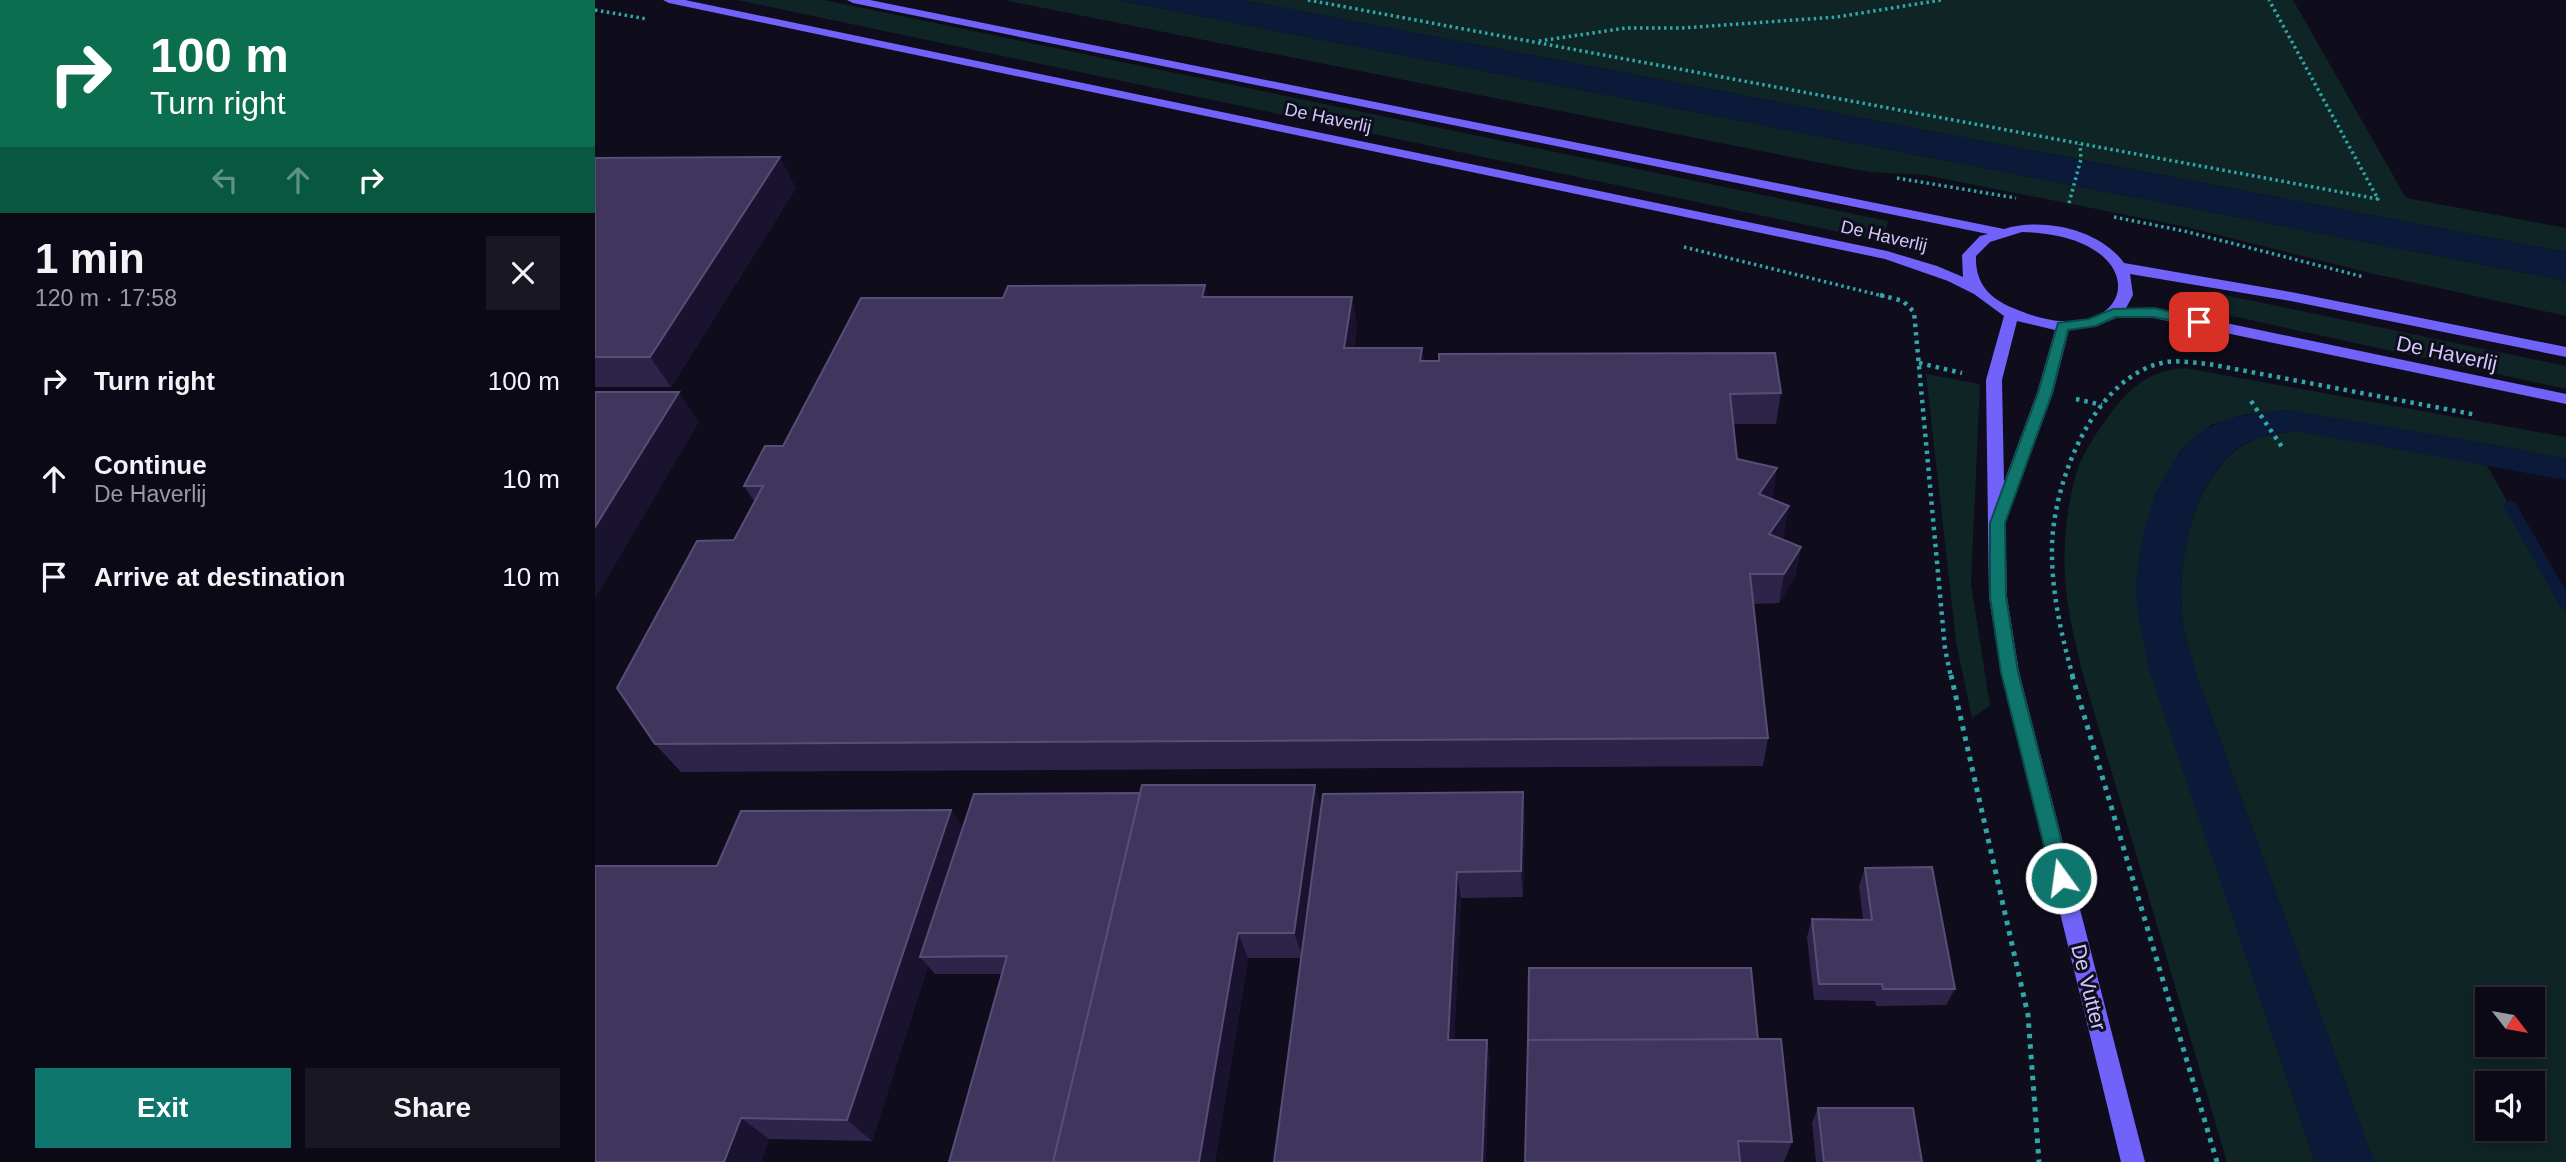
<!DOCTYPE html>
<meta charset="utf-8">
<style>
:root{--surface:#0b0915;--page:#191722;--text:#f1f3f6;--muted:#9a9aa0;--line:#2b2a34;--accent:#0f766e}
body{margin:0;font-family:Arial,sans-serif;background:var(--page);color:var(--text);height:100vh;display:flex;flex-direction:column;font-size:26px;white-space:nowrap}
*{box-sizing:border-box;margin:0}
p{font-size:23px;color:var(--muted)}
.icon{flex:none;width:38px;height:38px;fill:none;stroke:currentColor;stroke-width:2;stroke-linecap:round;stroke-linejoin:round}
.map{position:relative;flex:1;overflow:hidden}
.side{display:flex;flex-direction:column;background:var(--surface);width:595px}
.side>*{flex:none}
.banner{background:#0b6e4f;color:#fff;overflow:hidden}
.needle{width:46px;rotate:121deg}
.buttons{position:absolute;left:1880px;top:987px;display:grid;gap:14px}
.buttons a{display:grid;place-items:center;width:70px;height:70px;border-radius:0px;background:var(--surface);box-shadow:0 4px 10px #0003,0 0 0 2px var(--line);font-size:35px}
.pin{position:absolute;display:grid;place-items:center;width:60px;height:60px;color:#fff;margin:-30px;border-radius:14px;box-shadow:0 4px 10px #0006}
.me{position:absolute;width:77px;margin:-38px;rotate:346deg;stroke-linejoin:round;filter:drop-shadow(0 0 5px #0008)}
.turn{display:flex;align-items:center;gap:24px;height:147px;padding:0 35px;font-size:32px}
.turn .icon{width:91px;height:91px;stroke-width:2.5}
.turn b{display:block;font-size:49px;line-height:60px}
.lanes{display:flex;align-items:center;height:66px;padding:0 35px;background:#0003;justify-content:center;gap:35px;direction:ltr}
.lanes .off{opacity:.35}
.round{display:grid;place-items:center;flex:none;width:74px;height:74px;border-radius:0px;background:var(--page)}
.summary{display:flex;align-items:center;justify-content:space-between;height:119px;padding:0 35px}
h1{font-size:42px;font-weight:600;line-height:52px}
.cta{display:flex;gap:14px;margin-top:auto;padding:14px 35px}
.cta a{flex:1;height:80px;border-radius:0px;background:var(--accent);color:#fff;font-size:28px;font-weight:600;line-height:80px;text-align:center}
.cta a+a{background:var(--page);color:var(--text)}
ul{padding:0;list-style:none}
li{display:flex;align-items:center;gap:21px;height:98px;padding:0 35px}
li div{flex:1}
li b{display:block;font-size:26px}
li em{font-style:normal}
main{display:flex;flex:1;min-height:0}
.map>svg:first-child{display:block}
</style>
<main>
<section class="side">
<div class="banner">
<div class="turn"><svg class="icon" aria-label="right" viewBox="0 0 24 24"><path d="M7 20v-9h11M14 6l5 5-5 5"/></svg><div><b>100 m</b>Turn right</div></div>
<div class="lanes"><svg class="icon off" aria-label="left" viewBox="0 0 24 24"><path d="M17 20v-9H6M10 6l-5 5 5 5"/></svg><svg class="icon off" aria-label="ahead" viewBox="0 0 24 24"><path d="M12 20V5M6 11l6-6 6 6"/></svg><svg class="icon" aria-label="right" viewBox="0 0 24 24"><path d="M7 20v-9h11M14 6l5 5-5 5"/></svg></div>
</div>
<div class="summary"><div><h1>1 min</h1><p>120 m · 17:58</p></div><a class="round"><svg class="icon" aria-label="close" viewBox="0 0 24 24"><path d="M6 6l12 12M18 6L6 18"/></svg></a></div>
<ul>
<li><svg class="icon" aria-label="right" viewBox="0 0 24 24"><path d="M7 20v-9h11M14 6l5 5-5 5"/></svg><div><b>Turn right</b></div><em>100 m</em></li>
<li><svg class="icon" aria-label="ahead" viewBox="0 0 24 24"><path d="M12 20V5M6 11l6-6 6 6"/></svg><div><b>Continue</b><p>De Haverlij</p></div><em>10 m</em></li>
<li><svg class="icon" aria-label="arrive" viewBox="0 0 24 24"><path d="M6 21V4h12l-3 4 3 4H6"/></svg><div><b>Arrive at destination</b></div><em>10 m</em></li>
</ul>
<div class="cta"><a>Exit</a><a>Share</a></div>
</section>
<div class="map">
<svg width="1971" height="1162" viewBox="0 0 1971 1162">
<rect width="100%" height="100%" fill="#0f0c1c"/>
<g fill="#0f2425" fill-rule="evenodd">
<polygon points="142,0 229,0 1293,221 1287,241"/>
<polygon points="409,0 522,0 1971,281 1971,316 1775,273 1592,227 1330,175 1274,172 1226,163"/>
<polygon points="648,0 1698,0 1811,198 1971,228 1971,252"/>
<polygon points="1620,293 1971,366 1971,389 1618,312"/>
<path d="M1590,368L1971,437V459L1878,441L1692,410L1652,414L1616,425L1586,450L1561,493L1546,546L1542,603L1554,668L1720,1162H1632L1486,668C1481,642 1473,616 1471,589C1467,550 1471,505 1483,468C1490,449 1504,429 1516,413C1536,386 1556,370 1590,368Z"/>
<polygon points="1331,374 1385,384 1376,584 1395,706 1377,718 1361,642"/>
<path d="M1701,431L1891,464L1971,604V1162H1779L1600,671C1596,653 1588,632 1587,613C1582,560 1598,480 1645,447C1661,435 1681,434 1701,431ZM1892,999H1937V1045H1892ZM1892,1083H1937V1129H1892Z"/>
</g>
<g fill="#0c1a3a">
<polygon points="522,0 648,0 1971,252 1971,281"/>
<path d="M1692,410L1878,441L1971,459V480L1701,431C1681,434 1661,435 1644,447C1598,480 1582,560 1587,613C1588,632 1596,652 1600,671L1779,1162H1720L1554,668C1550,647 1544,625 1542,604C1537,550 1564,448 1619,425C1642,414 1667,412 1692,410Z"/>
</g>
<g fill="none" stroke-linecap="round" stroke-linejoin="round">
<polygon fill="#0c1a3a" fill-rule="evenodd" points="1915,500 1920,502 1971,591 1971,610 1966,608 1908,505"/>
<g stroke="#30a8a9" stroke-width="3.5" stroke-dasharray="2.5 3.5" stroke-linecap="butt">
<polyline points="713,0 1783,199 1674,0"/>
<polyline points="0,10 52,19"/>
<polyline points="944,41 1031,28 1087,28 1242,17 1346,0"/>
<polyline points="1302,178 1421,198"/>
<polyline points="1474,203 1486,159 1485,144"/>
<polyline points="1519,217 1589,231 1769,277"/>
<polyline points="1089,247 1292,297"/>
</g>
<g stroke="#30a8a9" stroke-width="4.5" stroke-dasharray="3.5 5" stroke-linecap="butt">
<polyline points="1285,295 1308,301 1319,312 1350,649 1356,677"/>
<polyline points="1324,363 1367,373"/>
<polyline points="1481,399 1507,405"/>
<polyline points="1656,401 1687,447"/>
<path d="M1478,677C1466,634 1456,590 1457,545C1459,481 1499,375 1571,362C1585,360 1600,363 1614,364L1882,415"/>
</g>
<g stroke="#30a8a9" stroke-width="5" stroke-dasharray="4.5 6" stroke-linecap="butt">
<polyline points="1356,675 1433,1015 1444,1162"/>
<polyline points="1477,675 1622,1162"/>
</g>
<path fill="#7163fa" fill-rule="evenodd" d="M68,0H90L1292,251L1342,266L1368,277L1367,255L1385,236L1393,234L258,3L252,0H275L1409,229C1447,217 1505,229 1529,263L1696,292L1971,347V357L1696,301L1535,274L1538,295L1531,308H1559L1971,394V404L1559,318H1521L1502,326L1474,330L1458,393L1414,513L1410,518L1412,597L1424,672L1550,1162H1526L1406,672L1394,597L1391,380L1409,316L1379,294L1353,281L1290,259L74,3ZM1427,232C1570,235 1542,362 1418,308C1394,298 1380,283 1381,256L1395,242ZM1422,321L1460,330L1442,393L1409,482L1407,380Z"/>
</g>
<g fill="#2e244a">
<polygon points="0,158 201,188 76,387 0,387"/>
<polygon points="613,297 757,297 762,327 759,348 827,348 829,361 1186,393 1181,424 1138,424 1142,459 1178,498 1177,499 1189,536 1187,539 1206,547 1200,577 1184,603 1159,604 1173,738 1168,766 86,772 60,744 139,540 159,501 149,486 188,446"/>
<polygon points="726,809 930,820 928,897 866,898 859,1040 892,1040 895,1063 706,958 653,958 620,1162 354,1162 407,974 340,974 333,966 277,1141 174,1139 166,1162 0,1162 122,866 367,828"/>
<polygon points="1270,868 1360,989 1351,1005 1281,1006 1280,1001 1219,1000 1212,937 1217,919 1268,920 1264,886"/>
<polygon points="1163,1040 1197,1142 1189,1162 930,1162"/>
<polygon points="1223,1108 1327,1162 1221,1162 1217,1123"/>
</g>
<g fill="#1a132f">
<polygon points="185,157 201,188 76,387 55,357"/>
<polygon points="610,285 618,316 607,297"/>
<polygon points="757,297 762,327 754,378 749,348"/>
<polygon points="827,348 831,378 825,361"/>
<polygon points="84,392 104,422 0,599 0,527"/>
<polygon points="1182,468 1178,498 1159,524 1164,494"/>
<polygon points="1194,506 1189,536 1169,564 1174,534"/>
<polygon points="1206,547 1200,577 1184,603 1189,574"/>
<polygon points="720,785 727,812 708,958 699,933"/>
<polygon points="928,792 930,820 928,897 926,871"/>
<polygon points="356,810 374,837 325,957 333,966 277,1141 252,1120"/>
<polygon points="862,872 866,898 858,1063 853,1040"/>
<polygon points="643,933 653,958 620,1162 604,1162"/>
<polygon points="892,1040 895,1063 891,1162 887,1162"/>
<polygon points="146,1118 174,1139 166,1162 129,1162"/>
</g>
<g fill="#40365d" stroke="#574d76" stroke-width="2">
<polygon points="185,157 55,357 0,357 0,158"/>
<polygon points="610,285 607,297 757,297 749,348 827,348 825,361 844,361 844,354 1180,353 1186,393 1135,394 1142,459 1182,468 1164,494 1194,506 1174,534 1206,547 1189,574 1155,574 1173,738 60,744 22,688 102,541 139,540 168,486 149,486 170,446 188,446 266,298 408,298 413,286"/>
<polygon points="0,392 84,392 0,527"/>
<polygon points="547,785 720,785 699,933 643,933 604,1162 458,1162"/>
<polygon points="928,792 926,871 862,872 853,1040 892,1040 887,1162 679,1162 728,794"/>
<polygon points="545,793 458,1162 354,1162 412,956 325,957 379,794"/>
<polygon points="356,810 252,1120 146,1118 129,1162 0,1162 0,866 122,866 146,811"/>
<polygon points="1337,867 1360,989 1288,989 1287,984 1224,984 1217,919 1277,920 1270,868"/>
<polygon points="934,968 1156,968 1163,1040 933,1040"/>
<polygon points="1186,1039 1197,1142 1143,1141 1145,1162 930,1162 933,1040"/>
<polygon points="1223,1108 1318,1108 1327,1162 1229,1162"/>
</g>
<polygon fill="#0f766e" stroke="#0a4d48" stroke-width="2" points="1559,308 1608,319 1610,322 1604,326 1559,317 1520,317 1501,326 1473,330 1457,393 1410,523 1411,597 1423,672 1476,878 1473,884 1466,887 1460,884 1457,878 1406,672 1395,597 1395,523 1443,393 1463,323 1494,319 1518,309"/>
<g text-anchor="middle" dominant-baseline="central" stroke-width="6" stroke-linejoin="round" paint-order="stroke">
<g font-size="18" fill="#d2c8fd" stroke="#0f0c1c">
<text transform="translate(733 118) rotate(12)">De Haverlij</text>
<text transform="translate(1289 236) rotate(13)">De Haverlij</text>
</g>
<g font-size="21" fill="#d2c8fd" stroke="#0f0c1c">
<text transform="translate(1852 353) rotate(12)">De Haverlij</text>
<text transform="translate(1494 987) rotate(76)">De Vutter</text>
</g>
</g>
</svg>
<div class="buttons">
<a><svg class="needle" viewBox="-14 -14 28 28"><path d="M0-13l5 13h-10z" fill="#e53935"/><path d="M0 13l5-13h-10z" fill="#9a9aa0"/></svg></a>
<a><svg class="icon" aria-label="sound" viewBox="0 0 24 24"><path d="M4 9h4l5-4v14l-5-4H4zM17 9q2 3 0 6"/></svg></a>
</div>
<div class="pin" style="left:1604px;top:322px;background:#d93025"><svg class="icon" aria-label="arrive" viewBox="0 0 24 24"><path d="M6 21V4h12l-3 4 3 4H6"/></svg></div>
<svg class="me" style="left:1466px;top:878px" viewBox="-20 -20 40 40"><circle r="17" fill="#0f766e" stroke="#fff" stroke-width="3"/><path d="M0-11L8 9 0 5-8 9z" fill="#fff"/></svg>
</div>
</main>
